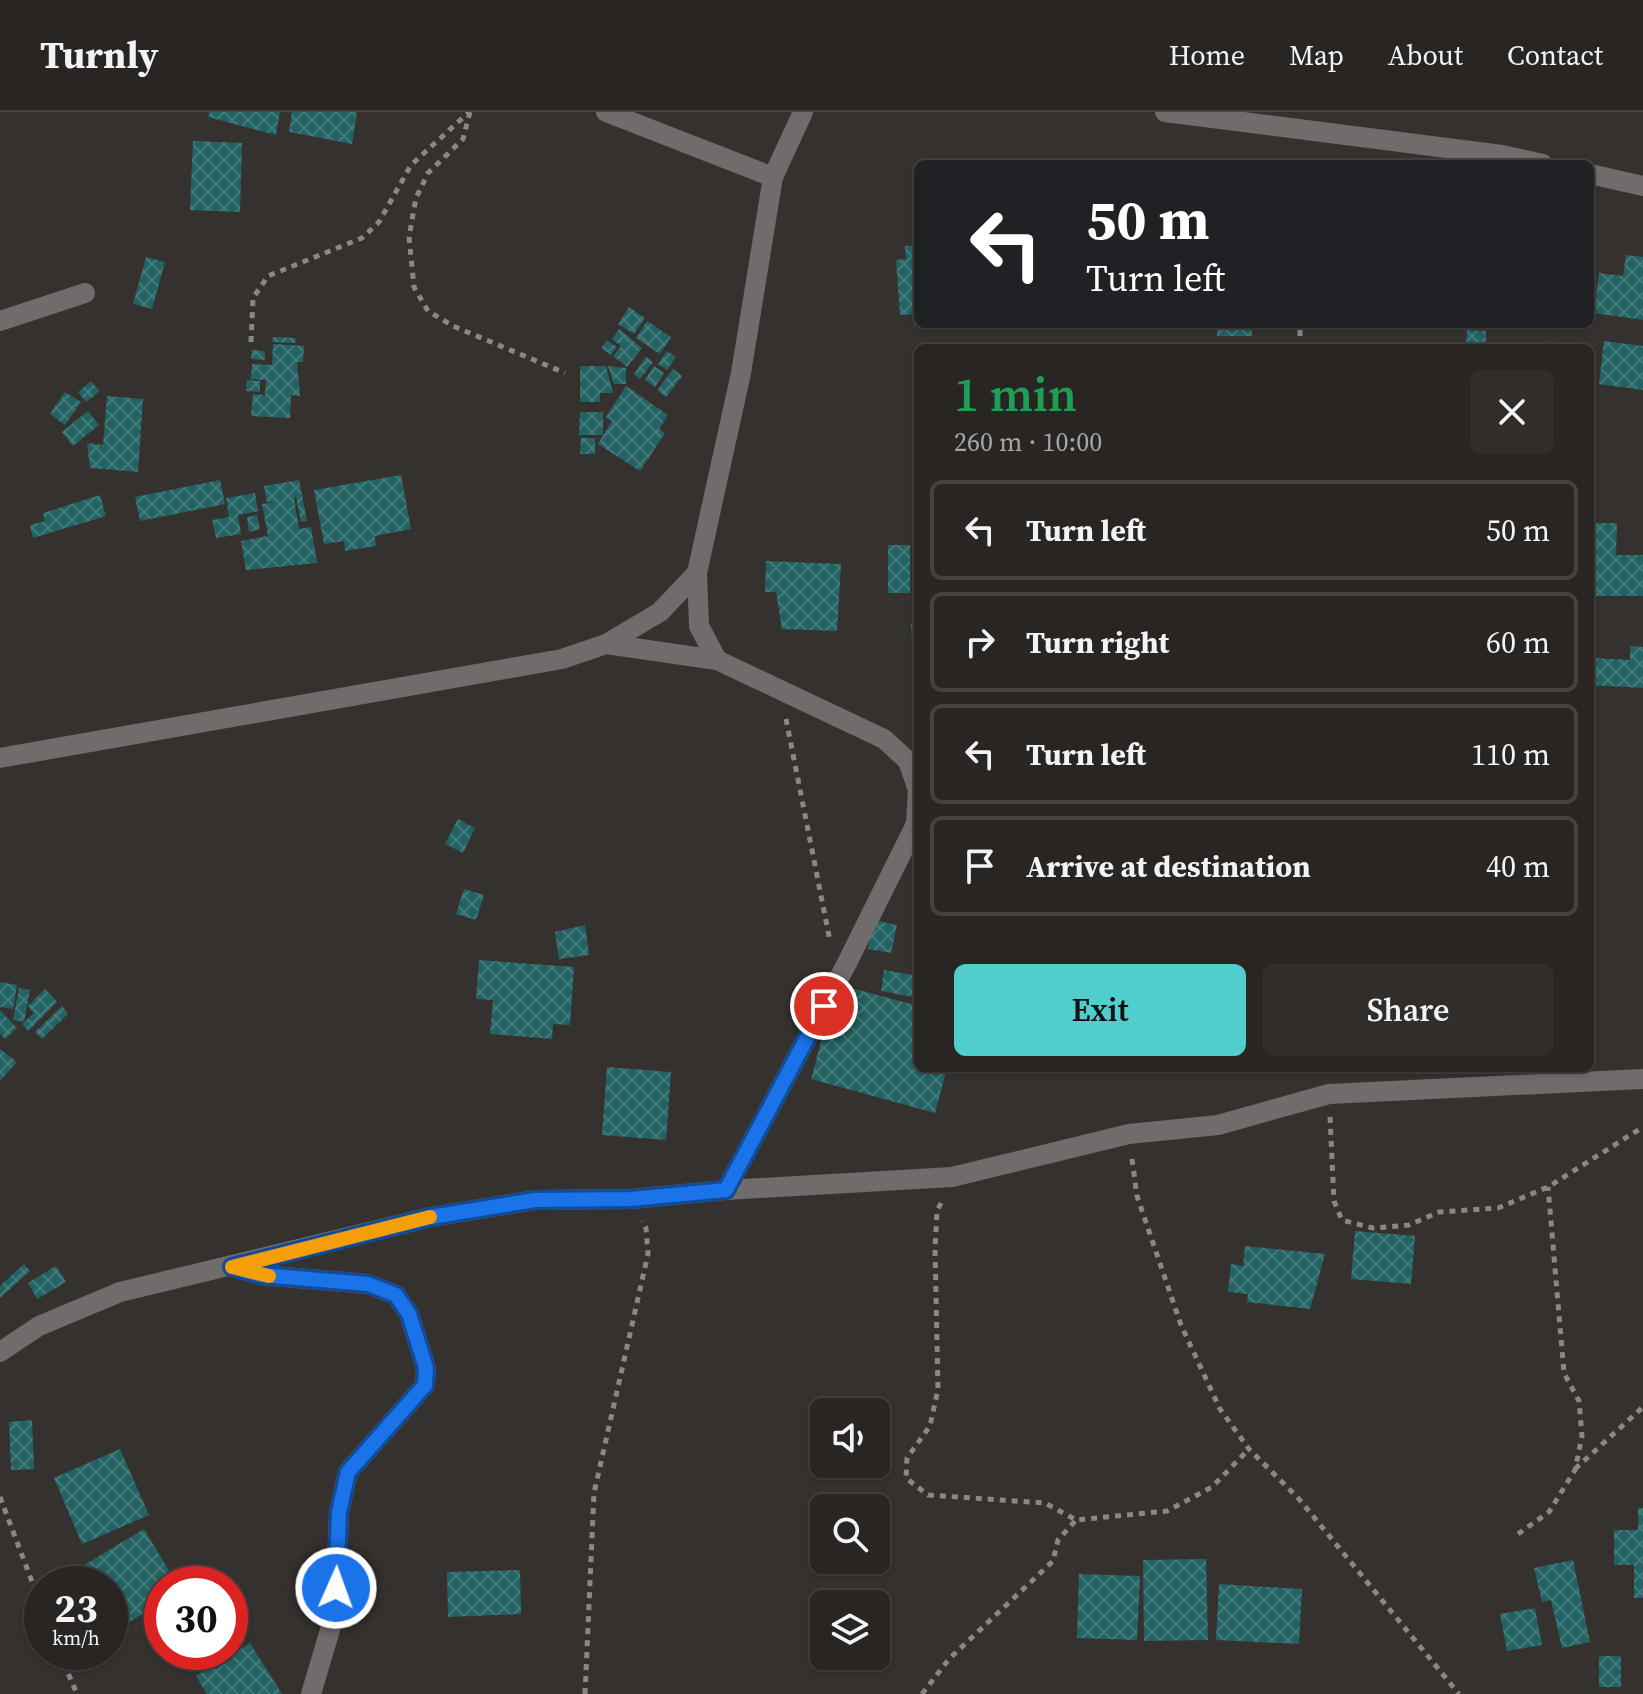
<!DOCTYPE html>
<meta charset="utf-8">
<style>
:root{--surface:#282523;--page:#302d2b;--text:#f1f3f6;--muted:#a5a5a6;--line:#444241;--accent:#52cdcd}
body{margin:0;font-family:"Source Serif 4",serif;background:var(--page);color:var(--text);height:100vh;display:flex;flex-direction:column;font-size:30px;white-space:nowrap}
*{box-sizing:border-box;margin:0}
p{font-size:26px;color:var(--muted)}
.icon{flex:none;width:44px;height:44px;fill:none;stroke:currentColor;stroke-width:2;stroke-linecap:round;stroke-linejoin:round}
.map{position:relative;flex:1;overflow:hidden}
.drawer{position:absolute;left:914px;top:232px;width:680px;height:728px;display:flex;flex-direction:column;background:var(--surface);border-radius:12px;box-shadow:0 2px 6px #0004,0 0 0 2px var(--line)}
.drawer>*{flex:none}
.hud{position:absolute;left:914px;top:48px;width:680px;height:168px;border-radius:12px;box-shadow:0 2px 6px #0004,0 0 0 2px var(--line);background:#202124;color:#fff;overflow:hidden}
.buttons{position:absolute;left:810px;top:1286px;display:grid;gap:16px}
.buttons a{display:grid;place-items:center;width:80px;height:80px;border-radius:12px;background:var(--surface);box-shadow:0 2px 6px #0004,0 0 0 2px var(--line);font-size:40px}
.speed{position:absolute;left:24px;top:1454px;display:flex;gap:16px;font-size:40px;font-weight:700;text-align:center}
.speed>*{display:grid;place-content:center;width:104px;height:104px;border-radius:50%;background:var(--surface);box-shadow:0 2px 6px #0004,0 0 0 2px var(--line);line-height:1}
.speed small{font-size:20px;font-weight:400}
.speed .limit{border:12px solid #d22;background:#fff;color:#111}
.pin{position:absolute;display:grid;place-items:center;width:68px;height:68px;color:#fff;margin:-34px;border:4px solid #fff;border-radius:50%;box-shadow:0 2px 8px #0007}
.me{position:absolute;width:88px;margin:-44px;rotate:2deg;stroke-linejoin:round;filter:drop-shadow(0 0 6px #0008)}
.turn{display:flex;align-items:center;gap:28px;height:168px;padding:0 40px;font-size:36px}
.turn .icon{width:104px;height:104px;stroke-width:2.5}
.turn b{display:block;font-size:56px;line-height:68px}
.round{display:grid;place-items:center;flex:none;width:84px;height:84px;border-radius:12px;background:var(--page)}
.overview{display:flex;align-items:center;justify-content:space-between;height:136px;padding:0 40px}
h1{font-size:48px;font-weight:600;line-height:60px;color:#1e9e55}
.primary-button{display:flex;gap:16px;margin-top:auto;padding:16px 40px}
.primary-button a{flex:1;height:92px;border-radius:12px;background:var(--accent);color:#111;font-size:32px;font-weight:600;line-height:92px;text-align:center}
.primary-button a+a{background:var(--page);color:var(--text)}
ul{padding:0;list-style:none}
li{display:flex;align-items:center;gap:24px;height:100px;margin:0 16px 12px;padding:0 24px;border:4px solid var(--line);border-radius:12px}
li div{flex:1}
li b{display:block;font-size:30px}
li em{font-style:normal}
header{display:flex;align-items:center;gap:48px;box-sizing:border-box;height:112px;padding:0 40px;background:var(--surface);border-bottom:2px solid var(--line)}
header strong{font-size:38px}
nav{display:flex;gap:44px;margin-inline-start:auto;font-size:28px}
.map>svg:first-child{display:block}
</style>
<header>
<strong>Turnly</strong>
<nav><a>Home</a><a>Map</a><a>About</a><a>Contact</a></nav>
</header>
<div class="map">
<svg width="1643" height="1582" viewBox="0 0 1643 1582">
<defs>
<pattern id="building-cross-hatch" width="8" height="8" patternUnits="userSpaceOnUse" patternTransform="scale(2)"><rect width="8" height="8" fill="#236363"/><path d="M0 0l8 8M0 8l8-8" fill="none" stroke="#437a7a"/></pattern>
</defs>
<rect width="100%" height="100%" fill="#35312f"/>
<g fill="url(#building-cross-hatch)">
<polygon points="210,0 280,0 276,23 208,5"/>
<polygon points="292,0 357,0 352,32 289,20"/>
<polygon points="193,29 242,31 240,100 190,98"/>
<polygon points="918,133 918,213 914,214 913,202 900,203 896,148 906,147 905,134"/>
<polygon points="1626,143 1643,145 1643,208 1594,201 1599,161 1623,164"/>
<polygon points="146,145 165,150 152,197 133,192"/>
<polygon points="629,195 645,206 634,222 618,212"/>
<polygon points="647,209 671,225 660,242 636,226"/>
<rect x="1217" y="212" width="35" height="12"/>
<polygon points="619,217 642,236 627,255 613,244 621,234 612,227"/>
<polygon points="1467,218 1486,219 1486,236 1466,236"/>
<polygon points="273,225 296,226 295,231 272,230"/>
<polygon points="607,228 617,235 611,243 601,236"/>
<polygon points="1549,229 1577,235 1577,236 1547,236"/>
<polygon points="1604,229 1643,234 1643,278 1599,272"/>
<polygon points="273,232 304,234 303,250 297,250 300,284 291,283 290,306 251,304 253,282 265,283 266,268 251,267 252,252 272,253"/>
<polygon points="252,238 265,239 265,248 251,247"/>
<polygon points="667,239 676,245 667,258 658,252"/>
<polygon points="646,245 653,250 640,267 634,262"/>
<polygon points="580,254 606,254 613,281 600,281 600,290 580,290"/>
<polygon points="608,254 626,256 626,272 614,272"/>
<polygon points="654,254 664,261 655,275 645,268"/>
<polygon points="673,257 682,264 666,285 657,278"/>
<polygon points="247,268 260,269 260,280 246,279"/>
<polygon points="91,269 100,279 86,290 78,280"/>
<polygon points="626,274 668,303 659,317 665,321 640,359 598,332 612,309 606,305"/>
<polygon points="65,280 81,290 65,313 50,302"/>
<polygon points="107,284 143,287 138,360 90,356 87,331 103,333"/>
<polygon points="88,299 99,313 73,334 62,320"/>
<polygon points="580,300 603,300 603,323 579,323"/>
<polygon points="581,326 595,326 595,342 580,342"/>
<polygon points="401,363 411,417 375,424 376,434 345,439 344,429 324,432 314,378"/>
<polygon points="220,368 225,392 140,409 135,385"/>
<polygon points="299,368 307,409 301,410 296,385 294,386 299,417 311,415 317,451 246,458 241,429 268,424 262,392 276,390 267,390 264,374"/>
<polygon points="255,381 258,399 238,403 241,422 216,426 212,408 229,405 226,386"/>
<polygon points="100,383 106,404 33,426 30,413 45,409 43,401"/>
<polygon points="257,403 260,417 249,420 247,405"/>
<polygon points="1590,411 1617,411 1616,443 1643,443 1643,484 1590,484"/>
<rect x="888" y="433" width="22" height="48"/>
<polygon points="766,449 841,452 837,519 782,517 776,480 765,480"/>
<polygon points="918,511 918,548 913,548 911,512"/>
<polygon points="1630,534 1643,535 1643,576 1590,573 1592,546 1630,548"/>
<polygon points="458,707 475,716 463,741 445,732"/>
<polygon points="464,777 484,783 476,808 456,802"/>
<polygon points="873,808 897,813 891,841 868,837"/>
<polygon points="585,813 589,843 559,847 555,820"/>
<polygon points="479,848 574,855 570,913 553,912 552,927 490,922 493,888 476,887"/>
<polygon points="884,858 918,864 918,886 881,879"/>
<polygon points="0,870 17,873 13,897 0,895"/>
<polygon points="19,876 30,878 24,910 13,908"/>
<polygon points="852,876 918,894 918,956 947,956 935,1001 811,967 823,922 839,926"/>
<polygon points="45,877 57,890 28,919 22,912 34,901 28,894"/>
<polygon points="62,894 68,902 42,927 35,920"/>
<polygon points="0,898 17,916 5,927 0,921"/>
<polygon points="0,937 17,950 0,969"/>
<polygon points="607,955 671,960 666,1028 602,1023"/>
<polygon points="1355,1119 1415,1124 1411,1172 1351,1167"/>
<polygon points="1245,1134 1325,1142 1310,1197 1247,1190 1248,1182 1228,1180 1231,1152 1243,1154"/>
<polygon points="24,1152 30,1159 0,1186 0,1174"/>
<polygon points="56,1154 66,1170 37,1187 28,1171"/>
<polygon points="32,1308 34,1357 11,1358 9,1310"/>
<polygon points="120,1337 149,1403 82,1432 54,1366"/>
<polygon points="1638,1396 1643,1396 1643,1486 1634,1486 1634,1453 1614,1453 1614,1418 1638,1418"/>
<polygon points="144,1417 177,1472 162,1472 162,1490 113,1520 110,1515 110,1472 85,1472 76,1458"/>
<polygon points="1206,1447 1208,1528 1144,1529 1143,1448"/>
<polygon points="1573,1448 1590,1530 1562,1536 1551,1488 1542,1490 1534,1456"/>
<polygon points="520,1458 521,1502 448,1505 447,1460"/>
<polygon points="1079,1462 1140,1464 1137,1528 1077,1526"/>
<polygon points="1219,1472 1302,1477 1299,1532 1216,1528"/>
<polygon points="1535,1496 1542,1533 1507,1539 1500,1502"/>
<polygon points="250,1531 282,1582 207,1582 196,1564"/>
<rect x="1599" y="1544" width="22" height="31"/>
</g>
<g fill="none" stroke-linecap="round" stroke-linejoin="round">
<g stroke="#8b8786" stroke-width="5" stroke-dasharray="6 6" stroke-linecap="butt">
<polyline points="470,0 463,27 428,61 416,86 409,125 414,175 428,199 453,214 565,261"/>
<polyline points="251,230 253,186 268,164 362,126 379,110 411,53 469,0"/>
<polyline points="1300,236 1300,212"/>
<polyline points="786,607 830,829"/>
<polyline points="1330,1005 1334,1089 1342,1108 1373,1116 1409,1113 1439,1100 1498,1096 1548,1075 1643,1015"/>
<polyline points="1132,1047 1137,1084 1181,1213 1220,1297 1249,1337 1299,1387 1459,1582"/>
<polyline points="941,1091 937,1099 935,1137 938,1277 930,1314 907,1346 906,1366 928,1383 1045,1391 1076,1408 1167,1399 1212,1375 1249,1337"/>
<polyline points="1575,1357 1643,1295"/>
<polyline points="0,1385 42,1496"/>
<polyline points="1518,1422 1549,1400 1575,1358 1582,1324 1579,1289 1564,1261 1548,1075"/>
<polyline points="59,1540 77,1582"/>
<polyline points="585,1582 594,1381 648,1142 646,1116 642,1109"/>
<polyline points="922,1582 949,1547 1053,1449 1058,1428 1076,1408"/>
</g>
<g stroke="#6f6c6b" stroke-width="20">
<polyline points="606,0 773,65"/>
<polyline points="1165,0 1502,43 1543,52"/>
<polyline points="1590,62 1643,74"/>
<polyline points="0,209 85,181"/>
<polyline points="606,532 717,548"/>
<polyline points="0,646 562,547 606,532 660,500 697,461"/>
<polyline points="726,1078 847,851 916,712 918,678 908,649 884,627 717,548 699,514 697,461 741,261 773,65 803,0"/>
<polyline points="235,1155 261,1163 368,1172 396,1183 409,1202 426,1256 425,1273 348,1360 339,1400 335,1501 311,1582"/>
<polyline points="0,1240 39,1214 120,1180 431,1105 535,1088 631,1087 726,1078 952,1065 1129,1022 1218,1013 1329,982 1643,967"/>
</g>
</g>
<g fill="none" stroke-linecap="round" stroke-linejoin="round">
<g stroke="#114b97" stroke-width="20">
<polyline id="route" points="336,1476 339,1400 348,1360 425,1273 426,1256 409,1202 396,1183 368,1172 261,1163 232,1155 431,1105 535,1088 631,1087 726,1078 824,894"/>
</g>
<use href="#route" stroke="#1a73e8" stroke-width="14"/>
<polyline stroke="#f59e0b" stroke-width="14" points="269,1164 232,1155 430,1105"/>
</g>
</svg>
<div class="buttons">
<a><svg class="icon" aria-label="sound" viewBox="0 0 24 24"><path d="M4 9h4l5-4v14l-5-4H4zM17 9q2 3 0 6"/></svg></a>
<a><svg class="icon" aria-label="search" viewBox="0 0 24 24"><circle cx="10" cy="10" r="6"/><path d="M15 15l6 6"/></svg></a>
<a><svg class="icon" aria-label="layers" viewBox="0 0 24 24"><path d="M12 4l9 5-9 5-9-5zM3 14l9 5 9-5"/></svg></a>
</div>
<div class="speed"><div>23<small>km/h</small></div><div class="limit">30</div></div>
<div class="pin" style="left:824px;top:894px;background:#d93025"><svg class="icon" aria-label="arrive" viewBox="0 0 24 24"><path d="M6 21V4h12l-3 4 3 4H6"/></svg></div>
<svg class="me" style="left:336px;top:1476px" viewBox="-20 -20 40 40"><circle r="17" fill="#1a73e8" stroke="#fff" stroke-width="3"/><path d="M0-11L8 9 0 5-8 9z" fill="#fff"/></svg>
<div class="hud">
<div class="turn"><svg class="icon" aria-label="left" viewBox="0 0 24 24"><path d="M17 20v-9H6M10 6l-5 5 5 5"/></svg><div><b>50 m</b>Turn left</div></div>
</div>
<section class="drawer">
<div class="overview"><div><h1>1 min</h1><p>260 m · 10:00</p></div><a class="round"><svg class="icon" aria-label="close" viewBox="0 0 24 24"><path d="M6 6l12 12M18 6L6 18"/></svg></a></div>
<ul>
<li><svg class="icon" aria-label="left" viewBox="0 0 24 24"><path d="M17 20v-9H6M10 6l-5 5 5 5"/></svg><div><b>Turn left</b></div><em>50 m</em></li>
<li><svg class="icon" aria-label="right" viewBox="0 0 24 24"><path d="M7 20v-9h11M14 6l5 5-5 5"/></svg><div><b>Turn right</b></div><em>60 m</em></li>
<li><svg class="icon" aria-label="left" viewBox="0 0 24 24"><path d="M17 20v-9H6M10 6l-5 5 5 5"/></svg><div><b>Turn left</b></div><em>110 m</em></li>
<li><svg class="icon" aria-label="arrive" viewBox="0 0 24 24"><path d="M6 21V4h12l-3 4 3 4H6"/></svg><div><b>Arrive at destination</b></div><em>40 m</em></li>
</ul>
<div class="primary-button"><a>Exit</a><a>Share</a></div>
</section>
</div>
